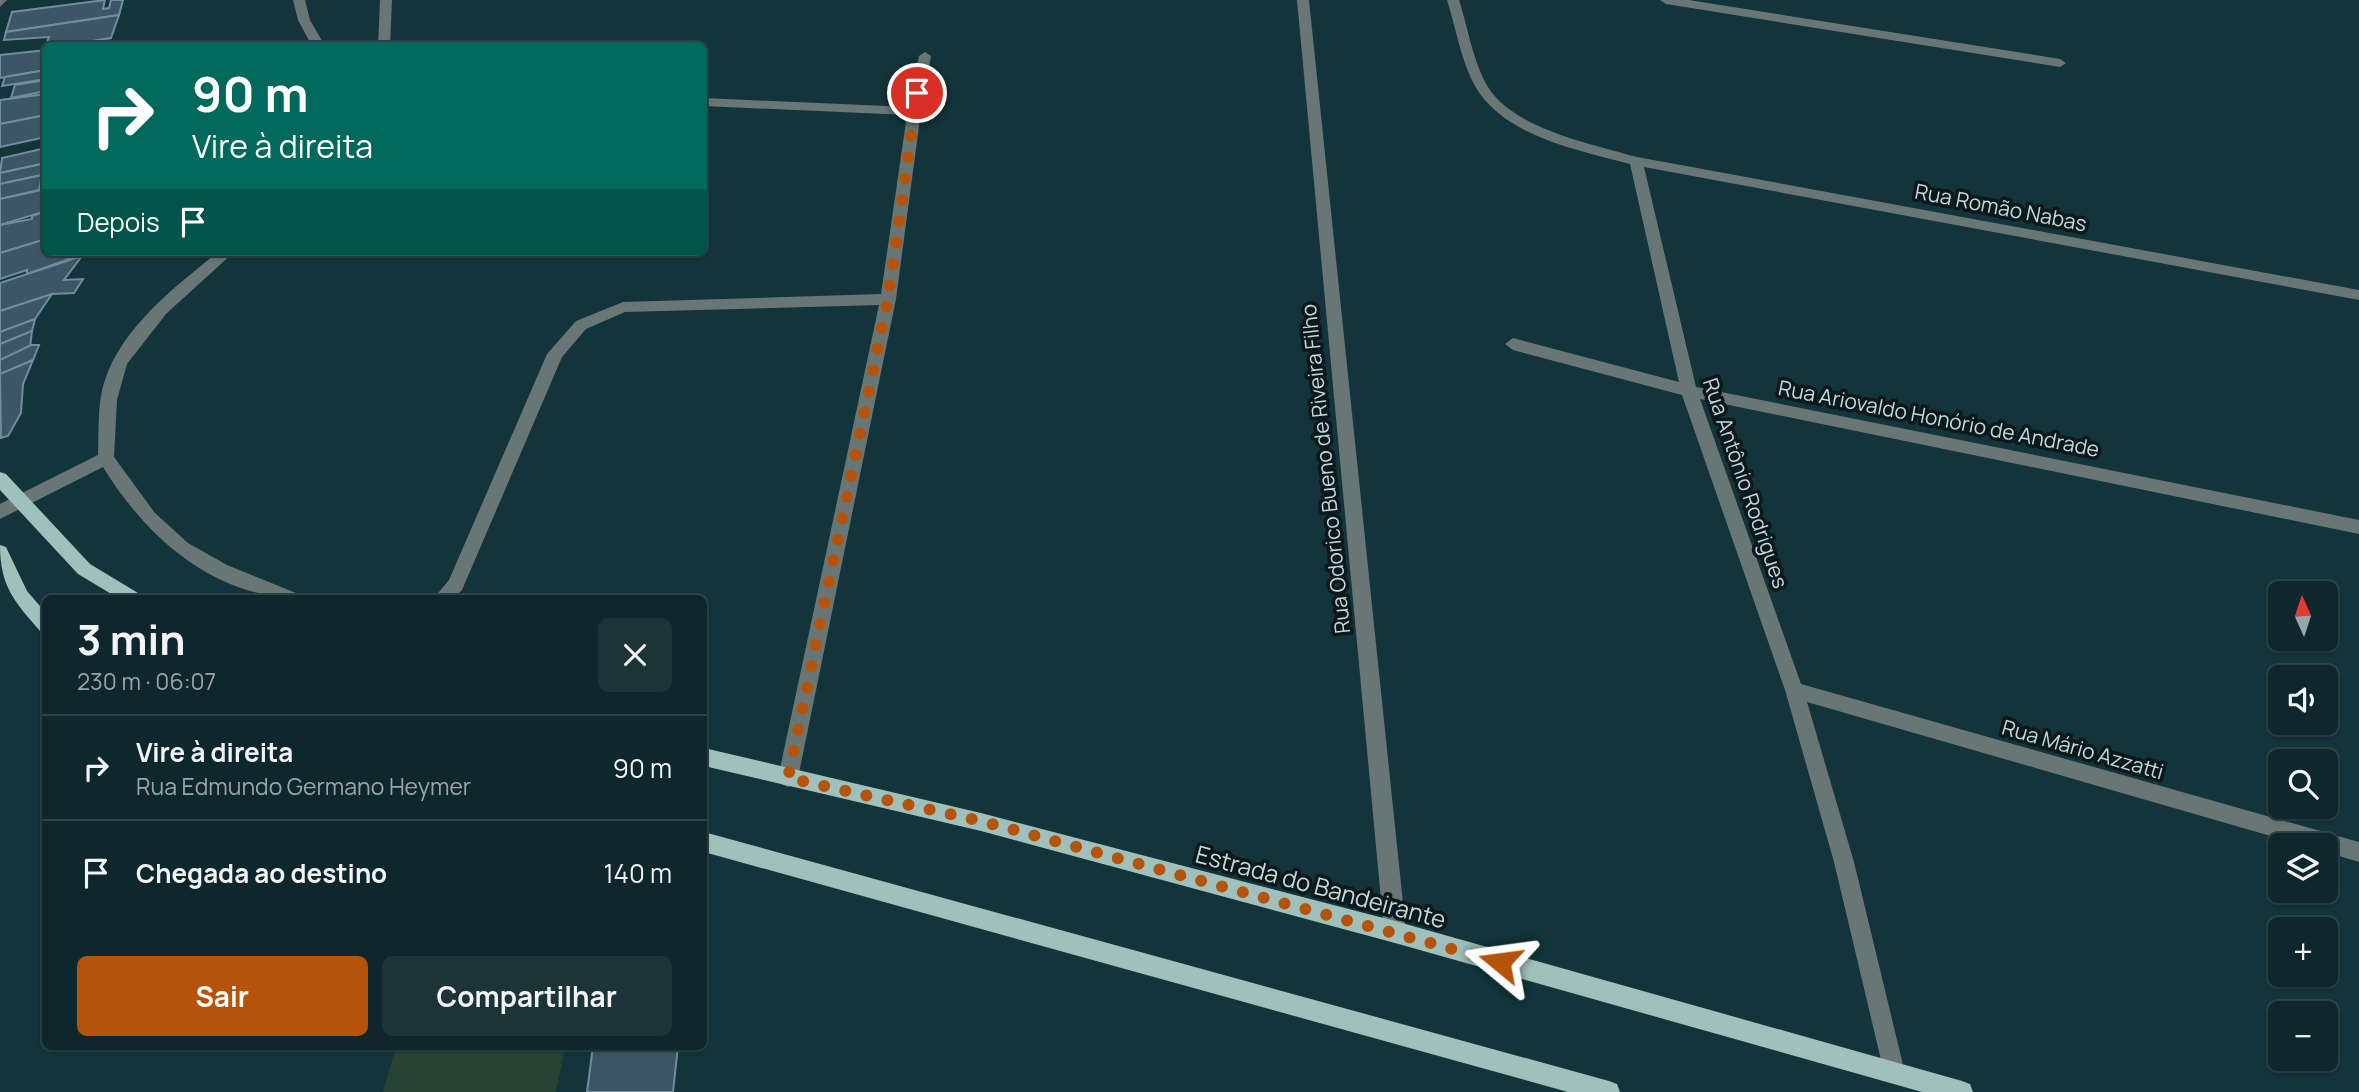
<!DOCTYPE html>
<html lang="pt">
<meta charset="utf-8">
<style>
:root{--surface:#0e272c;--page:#1c3338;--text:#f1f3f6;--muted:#9ba5a9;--line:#2e4448;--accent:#b45309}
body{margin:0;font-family:Manrope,sans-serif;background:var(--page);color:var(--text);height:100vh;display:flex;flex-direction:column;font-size:26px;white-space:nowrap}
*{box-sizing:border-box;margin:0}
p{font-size:23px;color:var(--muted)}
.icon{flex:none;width:38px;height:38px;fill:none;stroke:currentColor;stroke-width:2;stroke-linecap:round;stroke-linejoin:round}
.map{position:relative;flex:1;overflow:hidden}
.drawer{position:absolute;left:42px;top:595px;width:665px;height:455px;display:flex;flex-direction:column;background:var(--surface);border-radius:10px;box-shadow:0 2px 5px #0004,0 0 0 2px var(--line)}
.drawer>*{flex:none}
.guide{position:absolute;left:42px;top:42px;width:665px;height:214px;border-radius:10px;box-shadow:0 2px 5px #0004,0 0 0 2px var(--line);background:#00695c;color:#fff;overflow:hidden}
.needle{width:46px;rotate:357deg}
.controls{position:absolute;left:2268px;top:581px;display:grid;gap:14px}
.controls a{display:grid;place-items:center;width:70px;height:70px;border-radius:10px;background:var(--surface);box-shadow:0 2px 5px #0004,0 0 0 2px var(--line);font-size:35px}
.pin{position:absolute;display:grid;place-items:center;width:60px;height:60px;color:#fff;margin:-30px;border:4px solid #fff;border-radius:50%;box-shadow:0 2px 7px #0007}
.me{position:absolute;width:77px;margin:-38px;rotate:286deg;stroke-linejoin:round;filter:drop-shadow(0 0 5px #0008)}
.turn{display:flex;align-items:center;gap:24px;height:147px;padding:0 35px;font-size:32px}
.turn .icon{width:91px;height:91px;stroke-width:2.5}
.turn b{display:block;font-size:49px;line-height:60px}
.then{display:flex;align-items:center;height:66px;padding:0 35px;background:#0003;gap:14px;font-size:26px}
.round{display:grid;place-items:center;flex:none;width:74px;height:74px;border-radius:10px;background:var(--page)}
.overview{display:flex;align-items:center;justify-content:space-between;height:119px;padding:0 35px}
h1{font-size:42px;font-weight:700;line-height:52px}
.cta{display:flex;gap:14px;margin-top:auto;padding:14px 35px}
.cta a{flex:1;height:80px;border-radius:10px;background:var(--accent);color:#fff;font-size:28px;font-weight:700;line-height:80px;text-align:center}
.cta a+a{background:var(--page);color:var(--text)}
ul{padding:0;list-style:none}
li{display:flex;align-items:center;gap:21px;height:105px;padding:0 35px;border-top:2px solid var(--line)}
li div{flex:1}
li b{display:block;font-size:26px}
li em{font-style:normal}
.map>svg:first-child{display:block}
</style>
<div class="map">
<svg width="2359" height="1092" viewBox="0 0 2359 1092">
<rect width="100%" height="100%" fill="#12343a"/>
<polygon fill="#264334" points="396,1046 565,1046 565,1047 556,1092 383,1092"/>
<g fill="#3c5666" stroke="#718c9d" stroke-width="2">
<polygon points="105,0 103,9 109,8 111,0 123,0 119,15 6,32 12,12"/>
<polygon points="119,15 111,38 61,46 46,46 49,37 4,40 6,32"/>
<polygon points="46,50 46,70 0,78 0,55"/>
<polygon points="46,70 46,79 2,86 5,77"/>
<polygon points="46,80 46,91 11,98 15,85"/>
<polygon points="46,94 46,115 0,124 0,100"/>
<polygon points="46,115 46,137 0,147 0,124"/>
<polygon points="46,148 46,163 0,173 2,158"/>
<polygon points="46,163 46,174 0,184 0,173"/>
<polygon points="42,175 39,190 0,199 0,184"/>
<polygon points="46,189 46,211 0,225 0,199"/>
<polygon points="46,211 46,239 0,253 0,225 32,219 32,216"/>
<polygon points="46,239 46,252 83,254 27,274 27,270 0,279 0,253"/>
<polygon points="82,256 64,280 83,279 74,293 52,294 0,311 0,283"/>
<polygon points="52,294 35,319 0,332 0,311"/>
<polygon points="35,319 32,331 0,344 0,332"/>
<polygon points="32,331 30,347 0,360 0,344"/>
<polygon points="31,345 39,345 33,360 0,374 0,360"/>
<polygon points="33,360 23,384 21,413 8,436 1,438 0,374"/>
<polygon points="593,1046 678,1046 673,1092 587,1092"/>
</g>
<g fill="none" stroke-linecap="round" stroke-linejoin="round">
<g fill="#687775" fill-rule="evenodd">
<polygon points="0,0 7,0 0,7"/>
<polygon points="293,0 305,0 310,20 325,46 312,46 298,20"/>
<polygon points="380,0 392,0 390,46 378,46"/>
<polygon points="1297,0 1309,0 1406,932 1403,939 1395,943 1387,939 1384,932"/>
<path d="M1447,0H1459C1468,28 1473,62 1488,87C1514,129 1592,144 1637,157L2359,290V300L1644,167L1696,387L2359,520V534L1700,399L1801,684L2359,842V862L2326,852V845H2302L1807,702L1854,862L1905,1073L1902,1081L1894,1084L1886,1081L1834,862L1785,690L1682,395L1513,350L1505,344L1513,338L1679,382L1630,164C1579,150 1504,137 1475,86C1461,61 1456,28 1447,0Z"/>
<polygon points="1660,0 1689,0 2060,59 2066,63 2060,67 1666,4"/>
<polygon points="925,52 931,56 921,111 896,299 798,778 795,784 788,787 781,784 778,778 879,305 625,312 586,329 562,357 462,590 454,598 434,598 449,580 547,354 576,321 623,302 881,294 907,115 704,106 704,98 908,107 919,56"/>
<path d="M218,252H234L166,314L127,364L117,400L114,457L155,513L188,543L227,565L296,593L299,598C214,598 145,536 103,467L0,519V504L98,455C99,430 97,403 105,380C123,326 175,287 218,252Z"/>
</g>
<g fill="#a0c0bb" fill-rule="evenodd">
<polygon points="0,472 6,474 90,564 138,593 141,598 118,598 78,574 0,490"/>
<path d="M0,545L6,547L27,591L46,613V634L40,631C14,601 0,586 0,545Z"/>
<polygon points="704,748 981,813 1395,921 1962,1081 1970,1084 1973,1092 1922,1092 1395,943 981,831 704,766"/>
<polygon points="704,832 1609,1081 1617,1084 1620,1092 1568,1092 704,852"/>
</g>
</g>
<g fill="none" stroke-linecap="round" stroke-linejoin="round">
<polyline stroke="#b45309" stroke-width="12" stroke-dasharray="0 21.6" points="917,93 888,299 788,778 981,821 1500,962"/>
</g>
<g text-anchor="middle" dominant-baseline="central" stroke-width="7" stroke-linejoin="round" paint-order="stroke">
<g font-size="21" fill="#c4d7da" stroke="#0b191c">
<text transform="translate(2001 207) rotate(11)">Rua Romão Nabas</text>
<text transform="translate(1939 418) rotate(11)">Rua Ariovaldo Honório de Andrade</text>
<text transform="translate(1325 469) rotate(-96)">Rua Odorico Bueno de Riveira Filho</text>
<text transform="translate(1746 483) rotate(71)">Rua Antônio Rodrigues</text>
<text transform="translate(2083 749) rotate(16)">Rua Mário Azzatti</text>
</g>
<g font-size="24" fill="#c4d7da" stroke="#0b191c">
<text transform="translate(1321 886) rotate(15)">Estrada do Bandeirante</text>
</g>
</g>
</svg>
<div class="controls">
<a><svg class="needle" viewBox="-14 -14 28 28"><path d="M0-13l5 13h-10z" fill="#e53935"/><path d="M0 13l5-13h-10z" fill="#9ba5a9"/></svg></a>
<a><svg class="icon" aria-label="sound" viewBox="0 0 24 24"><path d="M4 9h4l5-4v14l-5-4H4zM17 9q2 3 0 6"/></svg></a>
<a><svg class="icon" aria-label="search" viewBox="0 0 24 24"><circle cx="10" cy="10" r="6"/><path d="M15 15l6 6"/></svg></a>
<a><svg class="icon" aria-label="layers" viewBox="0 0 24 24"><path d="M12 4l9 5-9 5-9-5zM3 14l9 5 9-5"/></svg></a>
<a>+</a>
<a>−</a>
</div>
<div class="pin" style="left:917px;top:93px;background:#d93025"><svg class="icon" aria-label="arrive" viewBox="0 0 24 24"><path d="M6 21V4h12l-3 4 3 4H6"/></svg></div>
<svg class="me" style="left:1500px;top:962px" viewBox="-20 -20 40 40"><path d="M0-17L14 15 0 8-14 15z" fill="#b45309" stroke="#fff" stroke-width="4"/></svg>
<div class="guide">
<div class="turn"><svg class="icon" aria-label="right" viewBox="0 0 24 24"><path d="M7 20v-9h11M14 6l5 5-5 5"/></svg><div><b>90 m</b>Vire à direita</div></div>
<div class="then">Depois<svg class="icon" aria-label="arrive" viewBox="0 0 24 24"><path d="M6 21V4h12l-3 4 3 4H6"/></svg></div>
</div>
<section class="drawer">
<div class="overview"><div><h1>3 min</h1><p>230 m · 06:07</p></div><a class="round"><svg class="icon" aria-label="close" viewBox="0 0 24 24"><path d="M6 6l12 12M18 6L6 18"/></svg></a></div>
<ul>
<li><svg class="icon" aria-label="right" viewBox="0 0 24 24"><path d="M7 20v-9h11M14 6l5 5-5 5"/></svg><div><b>Vire à direita</b><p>Rua Edmundo Germano Heymer</p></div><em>90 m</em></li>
<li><svg class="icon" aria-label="arrive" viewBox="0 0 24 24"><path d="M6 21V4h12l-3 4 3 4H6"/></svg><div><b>Chegada ao destino</b></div><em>140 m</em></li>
</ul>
<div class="cta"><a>Sair</a><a>Compartilhar</a></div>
</section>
</div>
